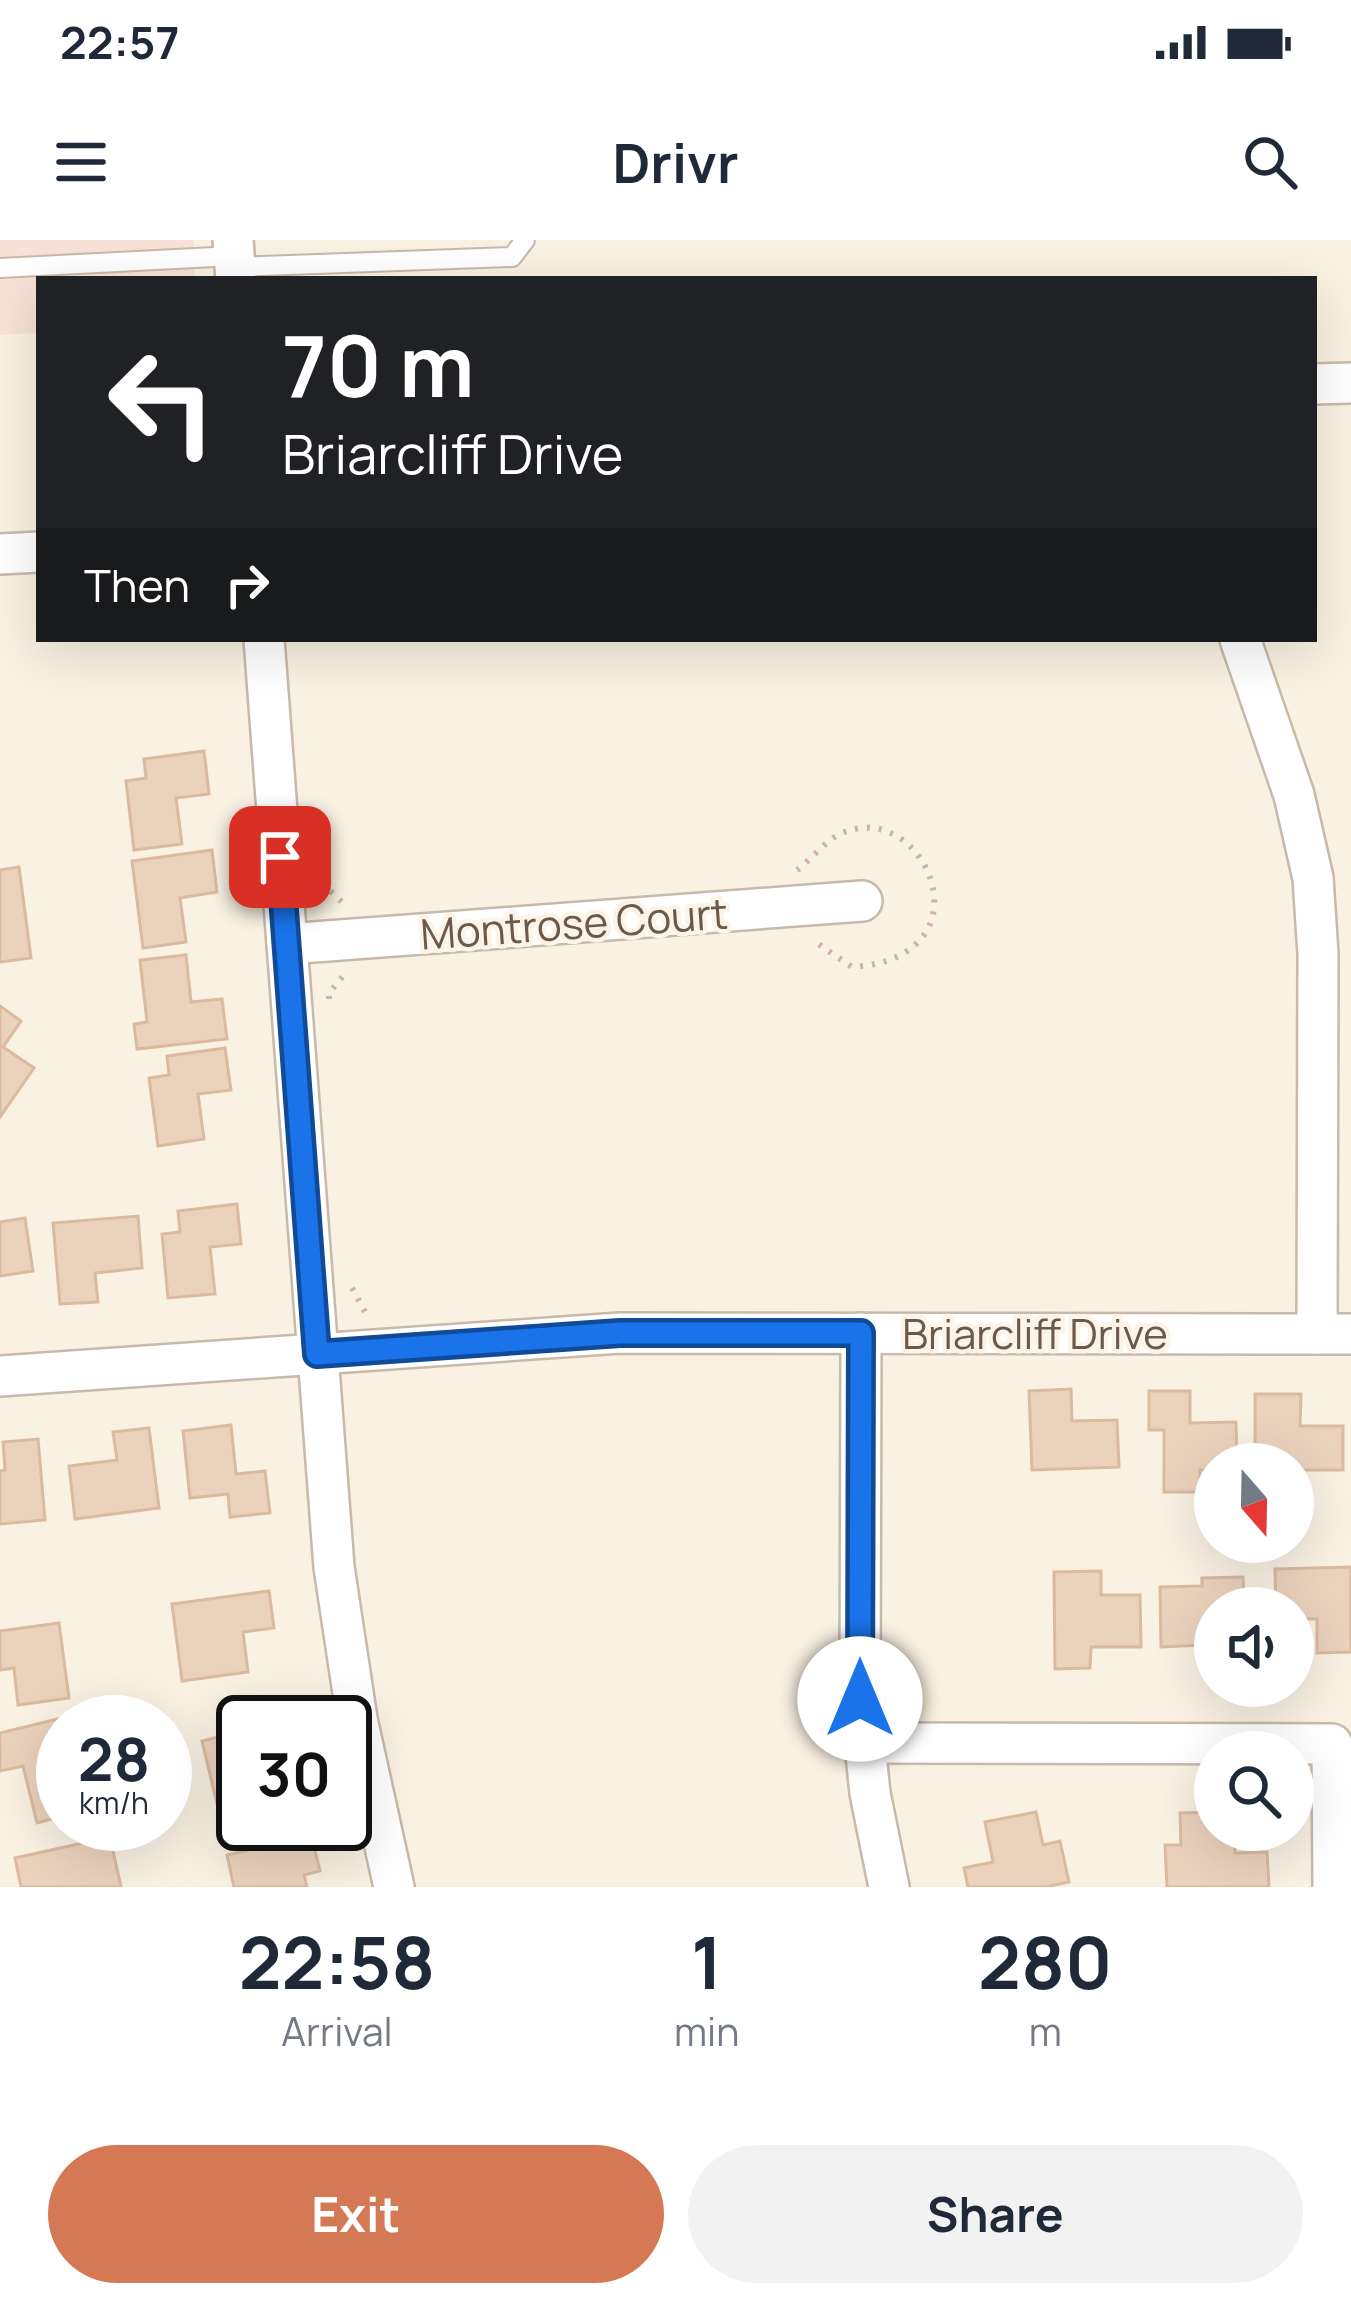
<!DOCTYPE html>
<style>
:root{--surface:#fff;--page:#f2f2f3;--text:#1f2937;--muted:#747a83;--accent:#d57955}
body{margin:0;font-family:Manrope,sans-serif;background:var(--page);color:var(--text);height:100vh;display:flex;flex-direction:column;font-size:45px;white-space:nowrap}
*{box-sizing:border-box;margin:0}
p{font-size:39px;color:var(--muted)}
.icon{flex:none;width:66px;height:66px;fill:none;stroke:currentColor;stroke-width:2;stroke-linecap:round;stroke-linejoin:round}
.map{position:relative;height:1647px;overflow:hidden}
.side{display:flex;flex-direction:column;background:var(--surface);flex:1}
.side>*{flex:none}
.hud{position:absolute;left:36px;top:36px;width:1281px;height:366px;border-radius:0px;box-shadow:0 12px 48px #0002;background:#202124;color:#fff;overflow:hidden}
.needle{width:78px;rotate:160deg}
.buttons{position:absolute;left:1194px;top:1203px;display:grid;gap:24px}
.buttons a{display:grid;place-items:center;width:120px;height:120px;border-radius:50%;background:var(--surface);box-shadow:0 12px 48px #0002;font-size:60px}
.speed{position:absolute;left:36px;top:1455px;display:flex;gap:24px;font-size:60px;font-weight:700;text-align:center}
.speed>*{display:grid;place-content:center;width:156px;height:156px;border-radius:50%;background:var(--surface);box-shadow:0 12px 48px #0002;line-height:1}
.speed small{font-size:30px;font-weight:400}
.speed .limit{border:6px solid #111;border-radius:18px;background:#fff;color:#111}
.pin{position:absolute;display:grid;place-items:center;width:102px;height:102px;color:#fff;margin:-51px;border-radius:24px;box-shadow:0 6px 18px #0006}
.me{position:absolute;width:132px;margin:-66px;rotate:0deg;stroke-linejoin:round;filter:drop-shadow(0 0 9px #0008)}
.turn{display:flex;align-items:center;gap:42px;height:252px;padding:0 48px;font-size:54px}
.turn .icon{width:156px;height:156px;stroke-width:2.5}
.turn b{display:block;font-size:84px;line-height:102px}
.then{display:flex;align-items:center;height:114px;padding:0 48px;background:#0003;gap:24px;font-size:45px}
.eta{display:flex;justify-content:space-evenly;align-items:center;height:204px;text-align:center}
.eta b{font-size:72px;font-weight:700;line-height:84px}
.primary-button{display:flex;gap:24px;margin-top:auto;padding:24px 48px}
.primary-button a{flex:1;height:138px;border-radius:72px;background:var(--accent);color:#fff;font-size:48px;font-weight:700;line-height:138px;text-align:center}
.primary-button a+a{background:var(--page);color:var(--text)}
.status{display:flex;justify-content:space-between;align-items:center;height:84px;padding:0 60px;background:var(--surface);direction:ltr}
.status svg{height:33px;fill:currentColor}
header{display:flex;justify-content:space-between;align-items:center;height:156px;padding:0 48px;background:var(--surface);font-size:54px;font-weight:700}
.map>svg:first-child{display:block}
</style>
<div class="status"><b>22:57</b><svg viewBox="0 0 49 12"><path d="M0 12V9h3v3zM5 12V6h3v6zM10 12V3h3v9zM15 12V0h3v12zM26 1h20v11H26zM47 4h2v5h-2z"/></svg></div>
<header><svg class="icon" aria-label="menu" viewBox="0 0 24 24"><path d="M4 6h16M4 12h16M4 18h16"/></svg>Drivr<svg class="icon" aria-label="search" viewBox="0 0 24 24"><circle cx="10" cy="10" r="6"/><path d="M15 15l6 6"/></svg></header>
<div class="map">
<svg width="1351" height="1647" viewBox="0 0 1351 1647">
<rect width="100%" height="100%" fill="#f9f1e2"/>
<polygon fill="#f8e2d7" points="0,0 193,0 195,39 39,39 39,93 0,95"/>
<g fill="#ebd2bd" stroke="#dbbaa0" stroke-width="3">
<polygon points="204,511 209,554 176,558 182,604 134,610 126,541 146,538 144,519"/>
<polygon points="212,610 217,652 180,658 186,702 143,708 132,621"/>
<polygon points="19,627 31,718 0,722 0,630"/>
<polygon points="186,715 191,762 222,759 227,799 137,809 134,784 147,782 140,720"/>
<polygon points="0,766 21,781 3,807 34,828 0,877"/>
<polygon points="225,808 231,850 198,854 204,899 158,906 149,838 169,835 167,816"/>
<polygon points="237,964 241,1004 210,1007 215,1054 168,1058 162,994 180,992 178,971"/>
<polygon points="138,976 142,1028 95,1033 98,1062 60,1064 53,983"/>
<polygon points="25,978 33,1031 0,1036 0,982"/>
<polygon points="1071,1149 1072,1181 1117,1180 1119,1227 1032,1230 1029,1151"/>
<polygon points="1149,1151 1190,1151 1190,1183 1236,1182 1237,1224 1215,1224 1215,1230 1200,1230 1200,1252 1164,1252 1164,1190 1149,1190"/>
<polygon points="1255,1154 1301,1154 1300,1186 1343,1186 1343,1230 1293,1230 1293,1224 1255,1224"/>
<polygon points="231,1185 236,1234 265,1231 270,1273 230,1277 228,1254 190,1258 183,1191"/>
<polygon points="149,1188 159,1268 75,1279 69,1226 117,1220 113,1192"/>
<polygon points="38,1199 45,1280 0,1284 0,1231 5,1230 3,1202"/>
<polygon points="1351,1327 1351,1412 1317,1413 1317,1379 1293,1379 1293,1368 1276,1368 1275,1329"/>
<polygon points="1101,1331 1101,1355 1140,1355 1141,1407 1091,1407 1090,1428 1055,1429 1054,1332"/>
<polygon points="1243,1337 1244,1368 1215,1368 1215,1431 1206,1432 1205,1405 1161,1407 1160,1347 1202,1346 1202,1338"/>
<polygon points="269,1351 274,1388 243,1392 248,1432 182,1441 172,1364"/>
<polygon points="59,1383 69,1458 18,1465 14,1428 0,1430 0,1391"/>
<polygon points="62,1478 63,1576 37,1583 23,1526 0,1531 0,1493"/>
<polygon points="243,1491 243,1562 218,1568 202,1501"/>
<polygon points="1036,1572 1043,1605 1060,1601 1069,1642 1045,1647 968,1647 964,1628 993,1622 985,1582"/>
<polygon points="1215,1572 1215,1590 1234,1590 1235,1613 1267,1612 1269,1647 1167,1647 1165,1605 1181,1605 1180,1573"/>
<polygon points="311,1595 320,1631 304,1635 307,1647 234,1647 227,1615"/>
<polygon points="110,1597 121,1647 21,1647 15,1618"/>
</g>
<g fill="none" stroke-linecap="round" stroke-linejoin="round">
<g stroke="#c8b9ab" stroke-width="22">
<g id="service">
<polyline points="235,27 512,17 525,0"/>
<polyline points="0,28 234,16"/>
</g>
</g>
<g stroke="#c8b9ab" stroke-width="44">
<g id="minor">
<polyline points="233,0 236,39"/>
<polyline points="1314,144 1351,143"/>
<polyline points="0,314 39,312"/>
<polyline points="264,399 334,1327 357,1479 394,1647"/>
<polyline points="1240,399 1294,555 1313,638 1318,714 1317,1094"/>
<polyline points="287,704 862,661"/>
<polyline points="861,1093 860,1458 870,1553 889,1647"/>
<polyline points="0,1136 620,1093 1351,1094"/>
<polyline points="863,1503 1332,1504 1333,1647"/>
</g>
</g>
<g stroke="#cfb5a1" stroke-width="6" stroke-dasharray="3 9" stroke-linecap="butt">
<path d="M797,630C811,620 825,601 840,594C924,554 996,718 852,727L814,701"/>
<polyline points="321,631 322,643 343,663"/>
<polyline points="329,759 329,753 343,736"/>
<polyline points="352,1048 365,1072"/>
</g>
<use href="#service" stroke="#fff" stroke-width="18"/>
<use href="#minor" stroke="#fff" stroke-width="39"/>
</g>
<g fill="none" stroke-linecap="round" stroke-linejoin="round">
<g stroke="#114b97" stroke-width="30">
<polyline id="route" points="280,617 317,1114 620,1093 861,1093 860,1459"/>
</g>
<use href="#route" stroke="#1a73e8" stroke-width="21"/>
</g>
<g text-anchor="middle" dominant-baseline="central" stroke-width="9" stroke-linejoin="round" paint-order="stroke">
<g font-size="42" fill="#6d594c" stroke="#fcf5e7">
<text transform="translate(574 683) rotate(-4)">Montrose Court</text>
<text x="1035" y="1093">Briarcliff Drive</text>
</g>
</g>
</svg>
<div class="buttons">
<a><svg class="needle" viewBox="-14 -14 28 28"><path d="M0-13l5 13h-10z" fill="#e53935"/><path d="M0 13l5-13h-10z" fill="#747a83"/></svg></a>
<a><svg class="icon" aria-label="sound" viewBox="0 0 24 24"><path d="M4 9h4l5-4v14l-5-4H4zM17 9q2 3 0 6"/></svg></a>
<a><svg class="icon" aria-label="search" viewBox="0 0 24 24"><circle cx="10" cy="10" r="6"/><path d="M15 15l6 6"/></svg></a>
</div>
<div class="speed"><div>28<small>km/h</small></div><div class="limit">30</div></div>
<div class="pin" style="left:280px;top:617px;background:#d93025"><svg class="icon" aria-label="arrive" viewBox="0 0 24 24"><path d="M6 21V4h12l-3 4 3 4H6"/></svg></div>
<svg class="me" style="left:860px;top:1459px" viewBox="-20 -20 40 40"><circle r="19" fill="#fff"/><path d="M0-13L10 11 0 6-10 11z" fill="#1a73e8"/></svg>
<div class="hud">
<div class="turn"><svg class="icon" aria-label="left" viewBox="0 0 24 24"><path d="M17 20v-9H6M10 6l-5 5 5 5"/></svg><div><b>70 m</b>Briarcliff Drive</div></div>
<div class="then">Then<svg class="icon" aria-label="right" viewBox="0 0 24 24"><path d="M7 20v-9h11M14 6l5 5-5 5"/></svg></div>
</div>
</div>
<section class="side">
<div class="eta">
<div><b>22:58</b><p>Arrival</p></div>
<div><b>1</b><p>min</p></div>
<div><b>280</b><p>m</p></div>
</div>
<div class="primary-button"><a>Exit</a><a>Share</a></div>
</section>
